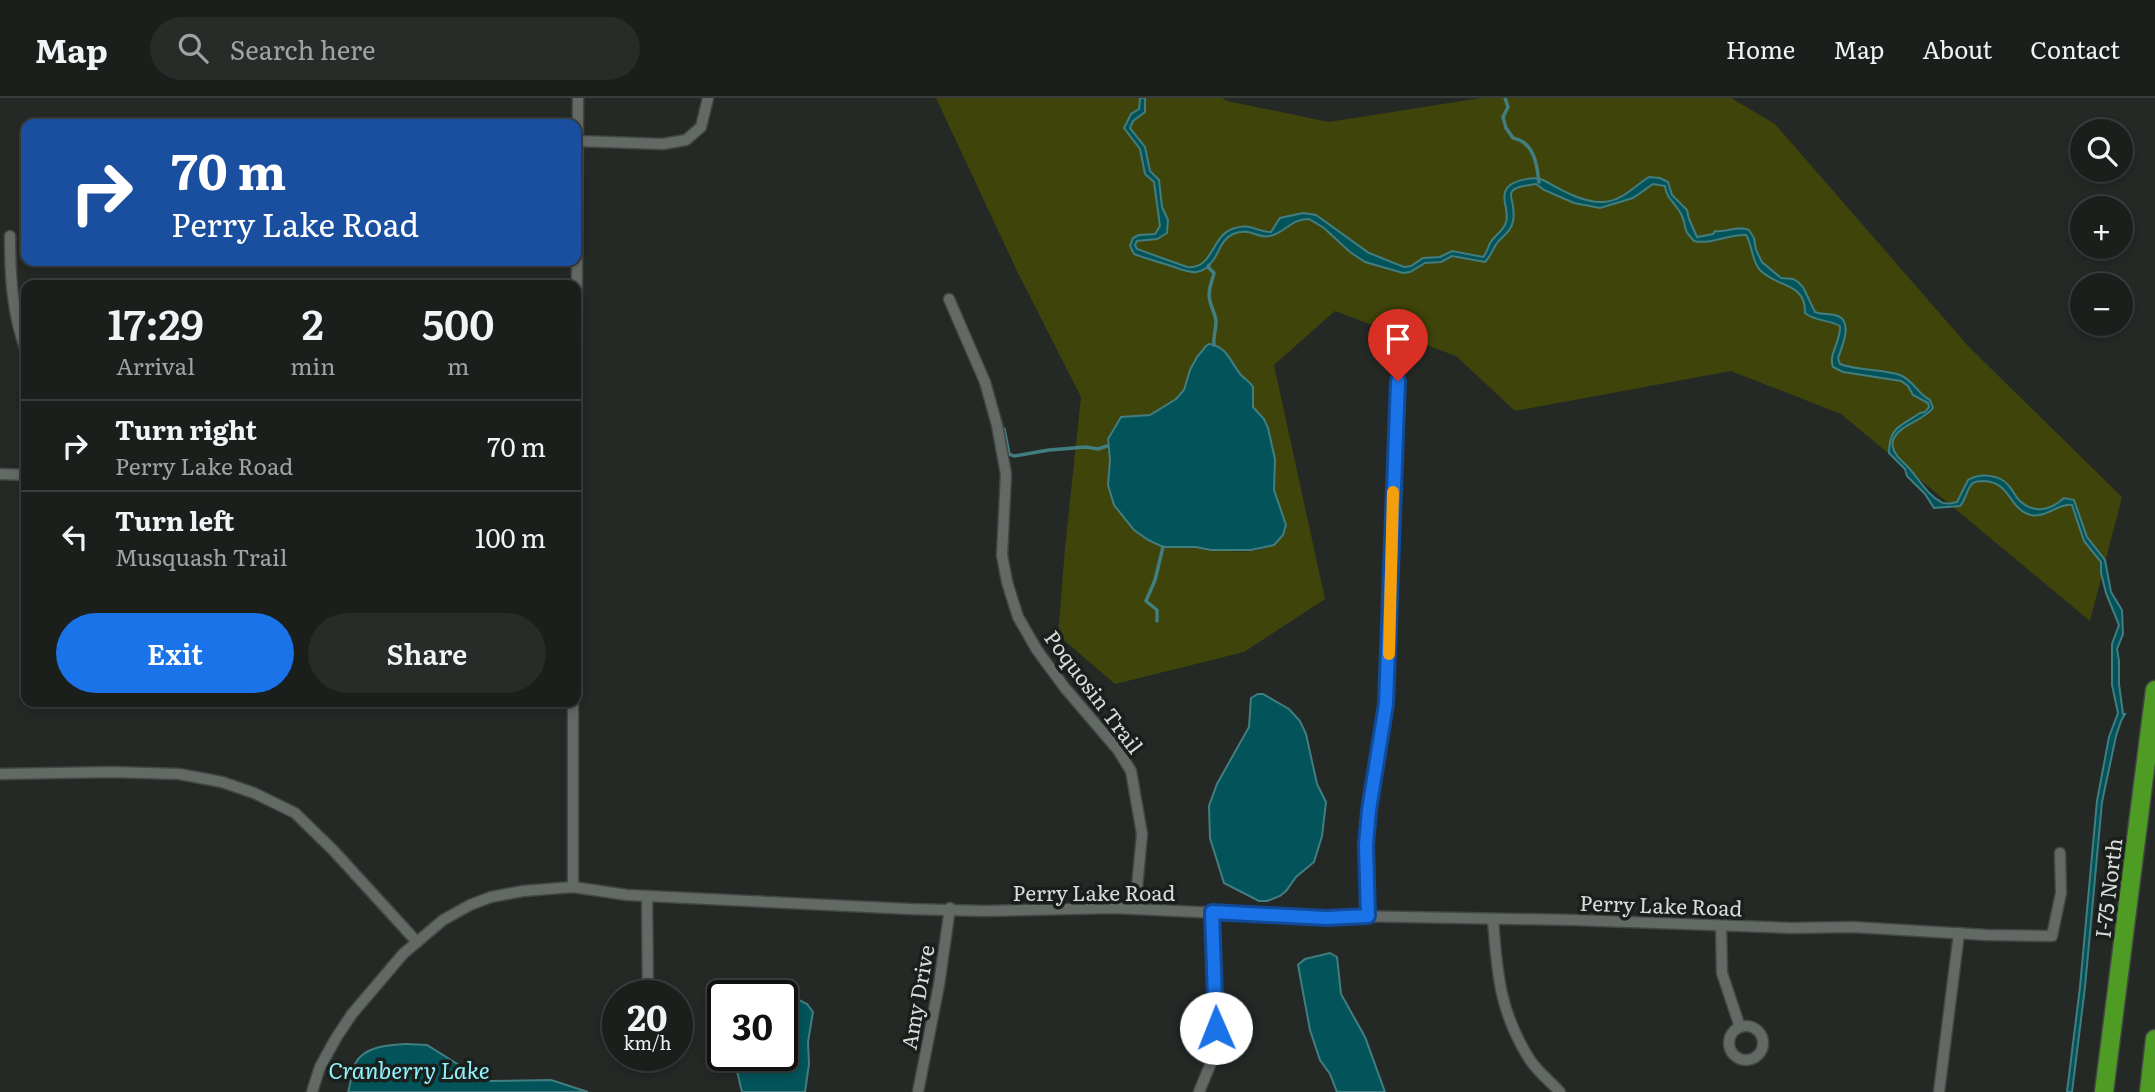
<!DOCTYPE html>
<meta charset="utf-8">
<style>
:root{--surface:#1b1f1c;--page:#282c29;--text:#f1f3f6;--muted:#a0a2a3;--line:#393d3b;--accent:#1a73e8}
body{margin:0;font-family:Literata,serif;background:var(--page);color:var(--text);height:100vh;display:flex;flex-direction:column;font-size:26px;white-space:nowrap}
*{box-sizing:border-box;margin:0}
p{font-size:23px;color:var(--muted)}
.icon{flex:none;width:38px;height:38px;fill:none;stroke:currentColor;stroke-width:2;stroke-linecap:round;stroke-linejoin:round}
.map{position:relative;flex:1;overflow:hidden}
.side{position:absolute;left:21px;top:182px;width:560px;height:427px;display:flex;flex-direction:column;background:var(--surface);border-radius:14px;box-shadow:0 4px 10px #0003,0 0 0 2px var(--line)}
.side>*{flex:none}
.banner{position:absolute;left:21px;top:21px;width:560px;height:147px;border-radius:14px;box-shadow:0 4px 10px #0003,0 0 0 2px var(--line);background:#1a4fa0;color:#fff;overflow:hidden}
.buttons{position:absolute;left:2070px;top:21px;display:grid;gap:14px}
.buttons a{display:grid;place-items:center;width:63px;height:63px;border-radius:50%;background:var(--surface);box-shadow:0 4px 10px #0003,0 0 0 2px var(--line);font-size:35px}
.speed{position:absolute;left:602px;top:882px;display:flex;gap:14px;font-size:35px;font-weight:700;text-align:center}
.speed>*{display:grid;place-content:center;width:91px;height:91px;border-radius:50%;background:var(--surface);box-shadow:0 4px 10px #0003,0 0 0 2px var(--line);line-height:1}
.speed small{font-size:18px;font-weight:400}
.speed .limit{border:4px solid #111;border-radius:10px;background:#fff;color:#111}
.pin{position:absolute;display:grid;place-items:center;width:60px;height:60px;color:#fff;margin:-72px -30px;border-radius:50% 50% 50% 0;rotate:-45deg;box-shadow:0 0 7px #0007}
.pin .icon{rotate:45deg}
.me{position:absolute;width:77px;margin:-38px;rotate:359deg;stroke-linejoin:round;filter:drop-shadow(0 0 5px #0008)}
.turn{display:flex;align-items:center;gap:24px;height:147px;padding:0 35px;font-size:32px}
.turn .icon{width:91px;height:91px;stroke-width:2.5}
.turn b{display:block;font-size:49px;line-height:60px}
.eta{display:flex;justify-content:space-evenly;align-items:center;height:119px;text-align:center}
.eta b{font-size:42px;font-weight:600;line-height:49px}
.button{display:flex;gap:14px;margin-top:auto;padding:14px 35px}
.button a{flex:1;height:80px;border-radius:42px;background:var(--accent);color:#fff;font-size:28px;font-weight:600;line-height:80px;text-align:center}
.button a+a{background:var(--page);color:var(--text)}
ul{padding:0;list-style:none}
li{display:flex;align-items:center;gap:21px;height:91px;padding:0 35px;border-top:2px solid var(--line)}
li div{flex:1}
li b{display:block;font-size:26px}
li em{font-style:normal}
header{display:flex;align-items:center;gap:42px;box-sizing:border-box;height:98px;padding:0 35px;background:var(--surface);border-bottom:2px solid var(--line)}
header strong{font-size:33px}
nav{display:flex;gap:38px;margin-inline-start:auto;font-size:24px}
.search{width:490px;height:63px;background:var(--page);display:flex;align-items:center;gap:18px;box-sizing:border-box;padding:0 24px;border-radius:38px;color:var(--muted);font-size:26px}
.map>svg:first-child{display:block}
</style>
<header>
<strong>Map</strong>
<div class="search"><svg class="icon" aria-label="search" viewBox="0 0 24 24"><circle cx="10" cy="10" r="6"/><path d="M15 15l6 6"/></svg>Search here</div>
<nav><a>Home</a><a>Map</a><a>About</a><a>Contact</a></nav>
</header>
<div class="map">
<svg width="2155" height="994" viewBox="0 0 2155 994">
<rect width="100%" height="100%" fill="#242926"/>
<path fill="#3f440a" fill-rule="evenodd" d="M936,0H1222L1227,3L1329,24L1481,0H1731L1775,26L1969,249L2122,399L2090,523L1841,316L1731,273L1515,313L1456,258L1335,213L1274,267L1325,501L1244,554L1115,586L1058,537L1065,450L1081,299L1017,173ZM1206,248L1227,256L1242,277L1250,285L1254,292L1253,309L1267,325L1272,343L1275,361L1274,392L1285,432C1273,463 1223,452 1197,450C1187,449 1176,451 1165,449C1138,443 1116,415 1109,390C1107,383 1109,376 1110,368C1111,361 1108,355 1107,347C1107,337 1115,327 1121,319L1150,317L1176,301L1184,292L1190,272Z"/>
<g fill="#02545a" stroke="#427d80" stroke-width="2">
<path d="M1140,0H1145V14L1133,23L1130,30L1145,49L1150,73L1159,82L1162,109L1168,122L1167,135L1157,141L1137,143L1135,147L1137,151L1187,169C1213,172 1211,139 1232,131C1250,124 1256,134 1271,134L1280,120L1303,115L1316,117L1369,155L1404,169L1411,168L1423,160L1440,159L1452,153L1483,159C1488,154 1488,146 1493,141C1498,135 1504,132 1506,124C1510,113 1499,99 1508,89C1514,82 1535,78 1543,82C1560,91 1582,105 1603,104C1623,103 1634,88 1649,79L1660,80L1668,84L1672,97L1687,112L1689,121L1697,139L1713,136L1715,133C1727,135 1737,127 1749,132L1754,140L1756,152L1762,164L1781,180L1793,181L1798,184L1803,189L1815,214C1822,217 1830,215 1838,218C1853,224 1842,249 1838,260L1840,266C1859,273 1881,271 1900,277C1913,282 1918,296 1930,302L1933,310C1923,323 1900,327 1894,340C1891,345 1893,352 1896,356C1899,361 1903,364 1907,368C1918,379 1927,397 1941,404C1946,407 1952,405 1957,404L1968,382C1980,375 2000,376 2009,388C2013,392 2015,398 2019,402C2033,416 2050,413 2064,400L2074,402L2087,439L2105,462L2111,494L2122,512L2123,536L2117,551L2119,563V586L2123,616H2125L2121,623L2116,638L2102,704L2085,889L2072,994H2067L2080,889L2097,703L2109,639L2118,615L2112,587V546L2119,527L2106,495L2101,475V464L2084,443L2072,407C2059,405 2046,420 2031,417C2009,412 2011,384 1984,383C1981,383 1976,383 1973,385C1967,389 1966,402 1960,408L1934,410L1925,396L1907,378L1905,371L1889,355C1889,329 1900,329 1920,315L1925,314L1929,309L1928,305L1913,297L1908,288L1901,283L1843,274L1833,269C1828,256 1841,244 1840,228C1828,221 1816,224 1805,215C1806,184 1777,190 1760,172C1751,162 1753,148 1746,137C1728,136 1711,147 1694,143C1681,129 1688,132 1682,118C1677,106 1666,101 1665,88L1653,86L1633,100L1600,110L1574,105L1544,92L1536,86C1495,91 1518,98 1513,123C1511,134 1503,137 1497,145C1492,152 1491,158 1485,164L1452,158L1441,164L1425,165L1410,174L1403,175L1365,164L1350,154L1324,130L1309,121C1290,121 1285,135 1270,138C1257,141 1251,129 1233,136C1222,141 1220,152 1214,161C1199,184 1184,171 1165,166C1155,163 1145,160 1134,156L1130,148L1133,140L1139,137L1155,136L1160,128L1154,84L1145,76L1140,51L1124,30L1131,16L1139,11Z"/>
<path d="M1209,246C1227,248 1231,265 1241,277C1245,281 1250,284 1253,289V309L1264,321L1268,330L1275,361L1274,392L1286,427L1283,437L1274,447L1251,452H1211L1196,449H1163L1148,442L1134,432L1114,407L1108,387L1110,362L1108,341L1121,319L1150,317L1176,301L1184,292L1190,272L1197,259L1206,248Z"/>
<polygon points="1258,596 1263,596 1289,611 1300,623 1306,636 1317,686 1326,704 1322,738 1314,764 1296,779 1286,793 1280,798 1267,803 1259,803 1224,785 1210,740 1209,708 1217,686 1249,629 1251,600"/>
<polygon points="1330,855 1337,859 1341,896 1365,939 1385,994 1337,994 1330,976 1320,962 1310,932 1298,867 1305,861"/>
<path d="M797,901L807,906L813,914L808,944L809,966L805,994H742L737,973L743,957H782C782,940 775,907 797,901Z"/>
<path d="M406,946L427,947L475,977L491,983L551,982L588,994H348C351,985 351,975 355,966C364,948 389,947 406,946Z"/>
</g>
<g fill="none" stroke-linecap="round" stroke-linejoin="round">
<g stroke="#427d80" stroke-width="3.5">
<path d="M1505,0L1508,9L1503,19L1506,30L1513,40C1534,44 1537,66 1539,84"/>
<path d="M1209,167L1208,169L1214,175C1212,184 1207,193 1210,203C1211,210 1216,216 1216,224C1216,232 1213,239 1214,247"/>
<polyline points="1004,331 1009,356 1014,358 1049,352 1086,349 1098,351 1107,348"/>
<polyline points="1157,523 1157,512 1146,503 1155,482 1163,449"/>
</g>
<g stroke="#424744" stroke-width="13">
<g id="street">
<polyline points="577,43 663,46 686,42 701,29 708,0"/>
<path d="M10,138C10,178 12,215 26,253"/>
<polyline points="949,201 985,284 997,327 1006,376 1002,457 1007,484 1018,519 1037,552 1065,590 1118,652 1131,673 1142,736 1135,811"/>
<polyline points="576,332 578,0"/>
<polyline points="0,376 26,377"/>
<polyline points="0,676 112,674 179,676 222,684 254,695 295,715 333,752 417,844"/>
<polyline points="573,789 573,604"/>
<polyline points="647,798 648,898"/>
<polyline points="1368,819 1366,747 1369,712 1386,606 1398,283"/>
<path d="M1493,822C1497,876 1500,915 1530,962C1538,974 1550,983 1560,994"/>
<polyline points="1721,828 1722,875 1740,929"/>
<circle cx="1746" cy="945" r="17"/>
<polyline points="312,994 320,969 336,940 352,916 403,856 443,822 470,807 491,799 523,793 573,789 627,797 910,811 984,813 1113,810 1326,820 1350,818 1574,822 1791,830 1852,829 1987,837 2052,838 2061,795 2060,755"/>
<polyline points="918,994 939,887 950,810"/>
<polyline points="1199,994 1213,960 1216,944 1212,814"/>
<polyline points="1939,994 1959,835"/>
</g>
</g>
<g stroke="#424744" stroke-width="21">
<g id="highway">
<polyline points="2104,994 2155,592"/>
<polyline points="2149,994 2155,941"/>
</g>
</g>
<use href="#street" stroke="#636965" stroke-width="10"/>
<use href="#highway" stroke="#4e9c24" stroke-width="18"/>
</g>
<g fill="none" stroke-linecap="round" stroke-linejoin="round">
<g stroke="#114b97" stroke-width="18">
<polyline id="route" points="1216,930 1212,814 1326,820 1368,818 1366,747 1369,712 1386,606 1398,283"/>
</g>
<use href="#route" stroke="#1a73e8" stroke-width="12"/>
<polyline stroke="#f59e0b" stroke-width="12" points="1389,556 1393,394"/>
</g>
<g text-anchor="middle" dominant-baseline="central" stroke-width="7" stroke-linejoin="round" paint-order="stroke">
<g font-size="21" fill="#d8dcda" stroke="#1a1f1c">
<text transform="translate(1095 593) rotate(53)">Poquosin Trail</text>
<text transform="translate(2107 790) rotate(-83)">I-75 North</text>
<text x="1094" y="793">Perry Lake Road</text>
<text transform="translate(1661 806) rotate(2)">Perry Lake Road</text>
<text transform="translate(916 899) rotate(-80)">Amy Drive</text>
</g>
<g font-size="23" font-style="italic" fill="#91f2fc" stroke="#1a1f1c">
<text x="409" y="971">Cranberry Lake</text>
</g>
</g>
</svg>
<div class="buttons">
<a><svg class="icon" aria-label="search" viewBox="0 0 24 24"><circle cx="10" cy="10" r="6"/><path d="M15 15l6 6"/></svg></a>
<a>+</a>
<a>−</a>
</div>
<div class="speed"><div>20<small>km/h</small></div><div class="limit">30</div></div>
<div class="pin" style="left:1398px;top:283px;background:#d93025"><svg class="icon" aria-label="arrive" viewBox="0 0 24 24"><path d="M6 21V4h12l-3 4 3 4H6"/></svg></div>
<svg class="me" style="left:1216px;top:930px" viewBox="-20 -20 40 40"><circle r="19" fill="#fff"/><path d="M0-13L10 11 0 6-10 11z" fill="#1a73e8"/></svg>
<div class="banner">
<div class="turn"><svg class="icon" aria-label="right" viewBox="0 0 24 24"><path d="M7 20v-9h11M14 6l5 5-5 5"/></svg><div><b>70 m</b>Perry Lake Road</div></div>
</div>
<section class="side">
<div class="eta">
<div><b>17:29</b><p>Arrival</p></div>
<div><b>2</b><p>min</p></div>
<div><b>500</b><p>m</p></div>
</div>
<ul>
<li><svg class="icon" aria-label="right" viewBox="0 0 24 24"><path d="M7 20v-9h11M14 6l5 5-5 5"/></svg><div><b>Turn right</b><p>Perry Lake Road</p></div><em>70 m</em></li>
<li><svg class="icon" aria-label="left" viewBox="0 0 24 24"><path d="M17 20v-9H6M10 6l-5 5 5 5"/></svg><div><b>Turn left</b><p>Musquash Trail</p></div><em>100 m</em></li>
</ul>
<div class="button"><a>Exit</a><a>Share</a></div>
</section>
</div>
